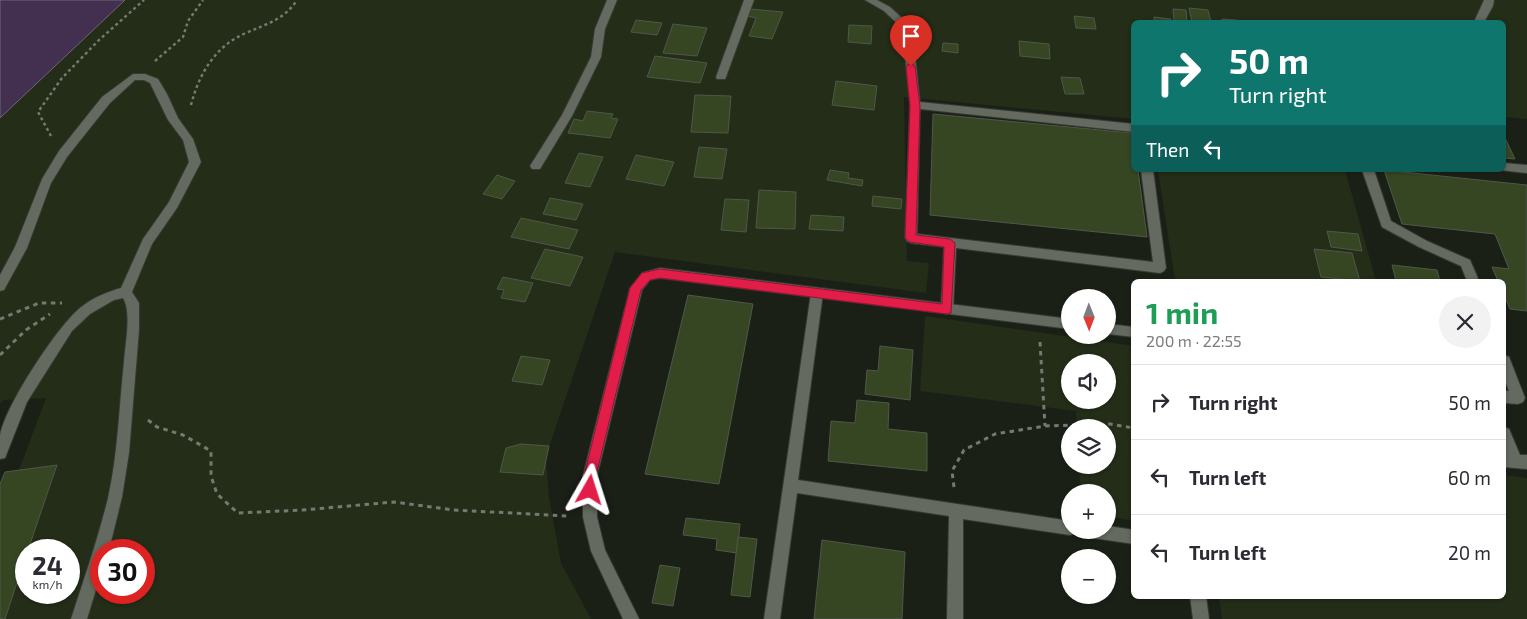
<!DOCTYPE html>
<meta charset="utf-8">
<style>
:root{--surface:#fff;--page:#f2f2f3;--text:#2b2b33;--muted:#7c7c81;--line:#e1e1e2}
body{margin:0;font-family:"Exo 2",sans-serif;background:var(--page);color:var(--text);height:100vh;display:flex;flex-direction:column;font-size:19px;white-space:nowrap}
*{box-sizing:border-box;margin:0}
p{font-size:16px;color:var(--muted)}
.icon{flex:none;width:28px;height:28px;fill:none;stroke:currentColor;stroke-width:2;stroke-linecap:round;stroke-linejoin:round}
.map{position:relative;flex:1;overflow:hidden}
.details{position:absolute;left:1131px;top:279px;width:375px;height:320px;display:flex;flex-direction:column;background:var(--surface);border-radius:8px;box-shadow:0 1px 4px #0004}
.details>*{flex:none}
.top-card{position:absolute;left:1131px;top:20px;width:375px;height:152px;border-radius:8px;box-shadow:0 1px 4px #0004;background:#0f766e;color:#fff;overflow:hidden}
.needle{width:32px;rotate:179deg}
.fabs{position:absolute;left:1061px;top:289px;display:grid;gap:10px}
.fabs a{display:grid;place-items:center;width:55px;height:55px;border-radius:50%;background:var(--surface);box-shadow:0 1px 4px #0004;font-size:25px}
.speed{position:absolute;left:15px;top:539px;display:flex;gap:10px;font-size:25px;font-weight:700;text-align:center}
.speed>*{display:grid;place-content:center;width:65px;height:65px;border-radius:50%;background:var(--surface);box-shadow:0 1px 4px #0004;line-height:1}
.speed small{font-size:12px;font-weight:400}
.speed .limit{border:8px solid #d22;background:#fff;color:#111}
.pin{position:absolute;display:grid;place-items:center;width:42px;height:42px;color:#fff;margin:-51px -21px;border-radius:50% 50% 50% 0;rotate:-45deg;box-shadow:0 0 5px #0007}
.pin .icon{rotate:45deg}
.me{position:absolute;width:55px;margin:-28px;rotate:6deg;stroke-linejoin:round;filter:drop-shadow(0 0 4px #0008)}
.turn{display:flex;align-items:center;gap:18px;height:105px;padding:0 15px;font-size:22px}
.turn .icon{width:65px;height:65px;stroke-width:2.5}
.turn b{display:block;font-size:35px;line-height:42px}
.then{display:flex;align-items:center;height:48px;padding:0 15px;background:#0003;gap:10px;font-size:19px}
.round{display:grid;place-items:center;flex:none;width:52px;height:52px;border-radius:26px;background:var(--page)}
.headline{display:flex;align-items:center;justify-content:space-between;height:85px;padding:0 15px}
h1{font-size:30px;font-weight:700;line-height:38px;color:#1e9e55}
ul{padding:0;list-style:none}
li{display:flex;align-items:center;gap:15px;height:75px;padding:0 15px;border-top:1px solid var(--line)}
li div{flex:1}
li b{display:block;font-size:19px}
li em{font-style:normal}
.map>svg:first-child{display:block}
</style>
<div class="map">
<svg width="1527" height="619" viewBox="0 0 1527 619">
<rect width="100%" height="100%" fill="#1b2017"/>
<g fill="#232d17" fill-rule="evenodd">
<path d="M125,0H1527V119L1504,117V22H1134V119L904,97L907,261L929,263L926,293L615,252L546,456L549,497L561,563L591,619H5L26,555V592H69V550H28L57,465L19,470L46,398L3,400L0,404V118ZM101,550H144V592H101Z"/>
<polygon points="1158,170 1345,170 1376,281 1175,281"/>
<path d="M925,316L1134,346V521L1108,516V492H1080L1079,465H1108V428L1077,427L1076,411L920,391ZM1108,362V400H1070V362Z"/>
<polygon points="1504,475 1527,478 1527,619 1222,619 1219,596 1504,596"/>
</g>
<polygon fill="#432f4f" stroke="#73667b" points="0,0 125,0 0,118"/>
<g fill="#364623" stroke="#51564b">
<polygon points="1189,8 1208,10 1211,22 1192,22"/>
<polygon points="750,9 783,12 772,39 749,36 756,18 747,16"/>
<polygon points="1173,9 1186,10 1187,22 1174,21"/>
<polygon points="1074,16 1094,18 1096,29 1076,28"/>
<polygon points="1154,17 1171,19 1171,22 1154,22"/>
<polygon points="1222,19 1247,21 1248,22 1223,22"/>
<polygon points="636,20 662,23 657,35 631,32"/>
<polygon points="673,24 707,28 697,56 663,53"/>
<polygon points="849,25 872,26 871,44 848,42"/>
<polygon points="1019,41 1049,44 1050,59 1020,56"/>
<polygon points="943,43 958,44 958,53 942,51"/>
<polygon points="655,56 707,63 700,83 647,77"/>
<polygon points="1061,77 1080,78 1084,94 1065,94"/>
<polygon points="836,81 877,86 874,110 832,105"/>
<polygon points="695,95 731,96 728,133 691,132"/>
<polygon points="587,111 613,114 611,118 618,119 610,138 568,133 574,119 583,121"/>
<polygon points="933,114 1132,133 1134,170 1138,170 1147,237 930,215"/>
<polygon points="1504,136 1515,159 1504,158"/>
<polygon points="699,147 727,149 722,179 694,177"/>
<polygon points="579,153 603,157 590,187 565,183"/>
<polygon points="636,155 674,162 664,186 626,179"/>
<polygon points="830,170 849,173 848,178 863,180 862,186 827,180"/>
<polygon points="1384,170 1527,185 1527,311 1510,309 1504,295 1504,281 1498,281 1492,267 1509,269 1495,234 1402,224"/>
<polygon points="497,175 515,181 502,199 483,194"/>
<polygon points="759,190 796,192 795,229 756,228"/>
<polygon points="873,196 902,199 901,209 872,206"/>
<polygon points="550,198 583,204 576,220 543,214"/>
<polygon points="725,199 749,200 746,232 721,230"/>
<polygon points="811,215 844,217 843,231 809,229"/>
<polygon points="521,218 578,230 569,249 511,237"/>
<polygon points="1327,231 1358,234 1362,251 1331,247"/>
<polygon points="545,249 583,257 570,286 531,278"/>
<polygon points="1314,249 1352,253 1360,281 1321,277"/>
<polygon points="1392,265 1437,270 1440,281 1396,281"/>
<polygon points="503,277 533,283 525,302 501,298 504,290 497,289"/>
<polygon points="688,295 753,304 719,484 645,474"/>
<polygon points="880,346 913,350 910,400 865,394 867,370 878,371"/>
<polygon points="521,356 550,360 542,385 512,381"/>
<polygon points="857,400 889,403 888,429 927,433 927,471 828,461 831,421 855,423"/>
<polygon points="521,444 549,446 543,475 500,472 506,448"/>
<polygon points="57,465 28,550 26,550 26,555 5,619 0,619 0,484 5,472"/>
<polygon points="686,518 740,524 737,553 716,550 717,539 683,535"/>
<polygon points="738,537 757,539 750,597 731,595"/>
<polygon points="822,540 905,552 902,619 814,619"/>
<polygon points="660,565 680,568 673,606 652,603"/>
</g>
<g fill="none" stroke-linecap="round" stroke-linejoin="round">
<g stroke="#373a34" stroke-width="2">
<g id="lane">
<polygon points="607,0 617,0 605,29 601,57 572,116 540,169 532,169 530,166 562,115 591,57 595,29"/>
<polygon points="744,0 754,0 726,77 725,79 717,79 716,77"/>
<polygon points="865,0 877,0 890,7 912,27 920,102 1134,124 1134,132 920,109 917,234 1153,262 1141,170 1153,170 1166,268 1164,271 1160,273 956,248 953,309 951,313 947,314 943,313 941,309 944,247 911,243 907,241 905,238 910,105 902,28 884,11"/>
<polygon points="1484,0 1494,0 1493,6 1484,22 1474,22"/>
<path d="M133,74H145L158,79L167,94L178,118L193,139L201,162L177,208L152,244L132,292L139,303V330L129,453L122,497L109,550H101V573L87,619H71C84,579 98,539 108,498C118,454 119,407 124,362C125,345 132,312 123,298L114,300L90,314L72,331L27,402L5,458L0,459C0,452 0,444 0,436C5,406 57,327 80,308C92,298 107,292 121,288L143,239L169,202L189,162L183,140L168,120L150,83L144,80H135L110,103L67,157L51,183L27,248L4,290L0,291V275L15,247L42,179L59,151L102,97Z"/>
<polygon points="1504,163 1527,165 1527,173 1500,170 1504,170"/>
<polygon points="1362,170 1374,170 1391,221 1427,241 1470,260 1479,281 1467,281 1461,266 1419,247 1382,227"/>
<polygon points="817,288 821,289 823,293 798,480 1070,521 1070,530 1076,530 1075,533 1070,535 963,519 963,619 947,619 949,516 797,493 780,619 764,619 811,293 813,289"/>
<polygon points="1504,355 1509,357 1525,398 1523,402 1518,404 1504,403 1504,391 1509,391 1504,378"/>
<polygon points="1108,526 1134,530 1134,544 1086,537 1081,535 1079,530 1108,530"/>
</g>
</g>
<g stroke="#373a34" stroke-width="2">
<g id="street">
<polygon points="660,268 1070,319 1070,329 660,278 650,280 642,290 597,476 597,517 605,550 639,619 623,619 591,551 583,517 583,476 630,288 642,273"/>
<polygon points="1108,324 1134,327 1134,337 1108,334"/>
<polygon points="1504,427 1509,429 1520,455 1527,455 1527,469 1504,467 1504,455 1506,455 1504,449"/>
<polygon points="1190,596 1206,596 1209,619 1193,619"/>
</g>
</g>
<g stroke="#757971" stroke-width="2.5" stroke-dasharray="3 3" stroke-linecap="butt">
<polyline points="155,61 183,37 188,21 203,0"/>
<path d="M191,105C199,74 215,46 246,33C266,24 284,20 297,0"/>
<polyline points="51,136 38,112 62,78 99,40 144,0"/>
</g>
<g stroke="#757971" stroke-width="3" stroke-dasharray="4.5 4.5" stroke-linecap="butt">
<polyline points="0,319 39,303 62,303"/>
<polyline points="1040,342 1045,426"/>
<polyline points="0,355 26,330 50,314"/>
<polyline points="148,420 157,427 183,435 211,451 211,476 217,494 238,513 303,510 394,502 454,510 568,516"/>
<polyline points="954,487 952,471 964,450 995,434 1045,426 1110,424 1134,428"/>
</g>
<use href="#lane" fill="#646a5f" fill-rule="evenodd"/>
<use href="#street" fill="#646a5f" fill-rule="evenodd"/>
</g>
<polygon fill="#e11d48" stroke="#92132f" points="911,63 915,66 920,106 916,235 950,239 955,243 951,313 947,314 660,278 650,280 641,290 596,476 594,494 590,496 585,494 584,476 630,288 642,273 660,269 942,304 944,247 910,242 905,238 910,106 906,66"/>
</svg>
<div class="fabs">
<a><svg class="needle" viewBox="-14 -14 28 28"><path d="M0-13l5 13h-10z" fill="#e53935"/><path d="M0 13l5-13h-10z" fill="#7c7c81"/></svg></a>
<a><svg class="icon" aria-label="sound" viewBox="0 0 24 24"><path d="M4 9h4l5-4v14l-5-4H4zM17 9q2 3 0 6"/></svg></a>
<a><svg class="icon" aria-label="layers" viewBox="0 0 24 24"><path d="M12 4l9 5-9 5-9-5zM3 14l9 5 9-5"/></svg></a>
<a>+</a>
<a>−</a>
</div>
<div class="speed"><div>24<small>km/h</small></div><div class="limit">30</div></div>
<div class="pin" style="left:911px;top:66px;background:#d93025"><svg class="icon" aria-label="arrive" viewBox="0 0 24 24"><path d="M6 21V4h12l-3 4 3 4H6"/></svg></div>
<svg class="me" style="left:590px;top:490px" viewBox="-20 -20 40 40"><path d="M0-17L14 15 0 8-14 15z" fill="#e11d48" stroke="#fff" stroke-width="4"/></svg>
<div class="top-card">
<div class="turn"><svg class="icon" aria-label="right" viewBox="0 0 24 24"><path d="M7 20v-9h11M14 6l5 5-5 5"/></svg><div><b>50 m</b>Turn right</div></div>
<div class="then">Then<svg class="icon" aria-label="left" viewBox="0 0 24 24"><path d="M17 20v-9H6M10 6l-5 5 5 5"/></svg></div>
</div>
<section class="details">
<div class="headline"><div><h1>1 min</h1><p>200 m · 22:55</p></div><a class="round"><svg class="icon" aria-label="close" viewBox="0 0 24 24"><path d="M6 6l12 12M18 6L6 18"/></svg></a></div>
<ul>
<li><svg class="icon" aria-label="right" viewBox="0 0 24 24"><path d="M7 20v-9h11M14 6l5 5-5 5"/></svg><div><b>Turn right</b></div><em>50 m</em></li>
<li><svg class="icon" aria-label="left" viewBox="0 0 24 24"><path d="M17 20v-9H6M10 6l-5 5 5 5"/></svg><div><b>Turn left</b></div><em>60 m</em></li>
<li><svg class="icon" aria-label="left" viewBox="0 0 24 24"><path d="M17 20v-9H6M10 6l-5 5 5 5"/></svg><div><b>Turn left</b></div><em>20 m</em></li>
</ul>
</section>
</div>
